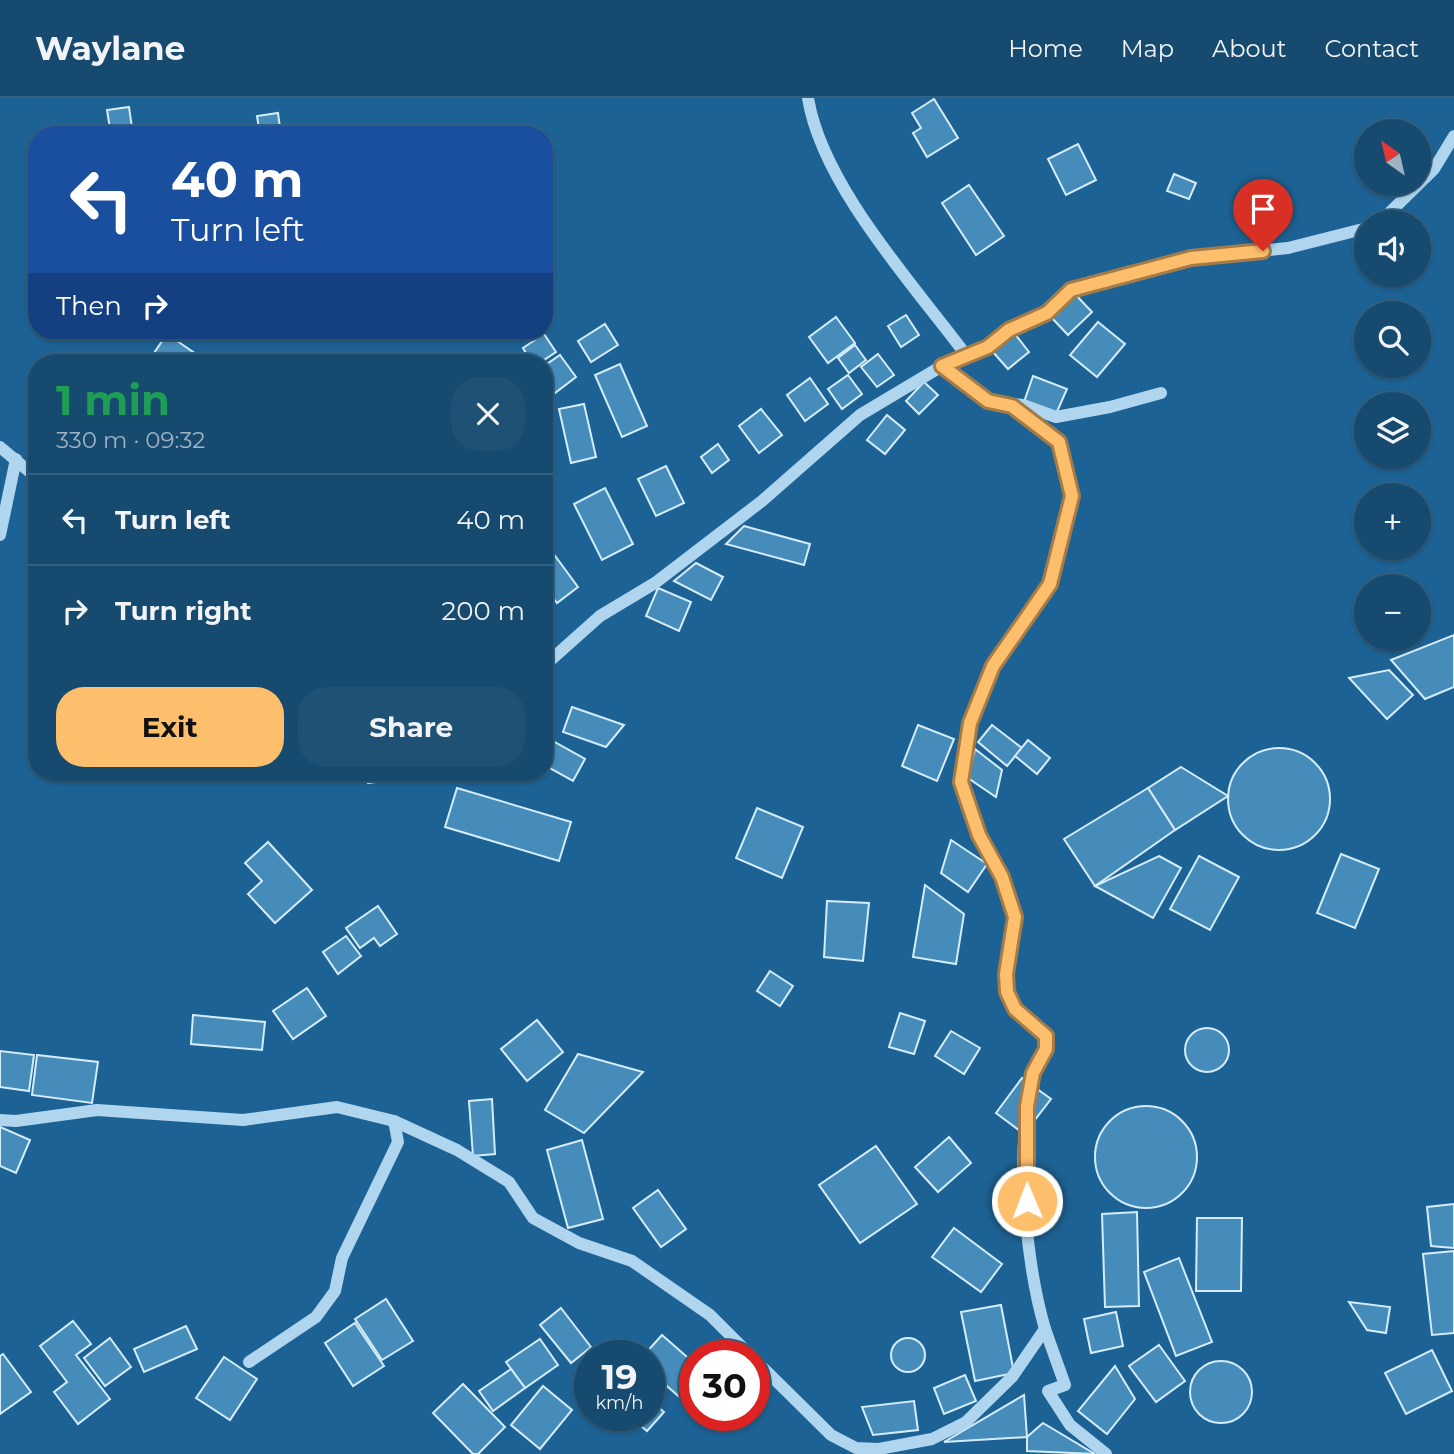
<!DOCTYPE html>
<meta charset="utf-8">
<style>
:root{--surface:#164a6f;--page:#1f5174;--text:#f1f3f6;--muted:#9eb3c3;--line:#356282;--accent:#febf6d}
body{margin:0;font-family:Montserrat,sans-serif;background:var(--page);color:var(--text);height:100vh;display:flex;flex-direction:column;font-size:26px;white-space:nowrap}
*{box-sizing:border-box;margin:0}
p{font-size:23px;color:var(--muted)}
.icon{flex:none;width:38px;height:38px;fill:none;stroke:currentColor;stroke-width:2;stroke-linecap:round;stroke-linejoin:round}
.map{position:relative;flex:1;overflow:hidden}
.details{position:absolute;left:28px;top:256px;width:525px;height:427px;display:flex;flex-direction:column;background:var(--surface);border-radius:28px;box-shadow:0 2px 5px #0004,0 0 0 2px var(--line)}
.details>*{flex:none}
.guide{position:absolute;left:28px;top:28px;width:525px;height:214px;border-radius:28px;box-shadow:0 2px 5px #0004,0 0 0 2px var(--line);background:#1a4fa0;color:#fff;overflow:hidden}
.needle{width:46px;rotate:326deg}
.controls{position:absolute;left:1354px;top:21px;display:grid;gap:14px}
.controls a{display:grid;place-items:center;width:77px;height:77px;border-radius:50%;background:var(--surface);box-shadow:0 2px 5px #0004,0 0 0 2px var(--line);font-size:35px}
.speed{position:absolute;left:574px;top:1242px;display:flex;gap:14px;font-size:35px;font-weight:700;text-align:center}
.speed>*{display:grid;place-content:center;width:91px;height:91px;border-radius:50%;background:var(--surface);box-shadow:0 2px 5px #0004,0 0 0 2px var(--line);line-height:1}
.speed small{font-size:18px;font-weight:400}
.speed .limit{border:10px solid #d22;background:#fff;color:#111}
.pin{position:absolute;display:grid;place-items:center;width:60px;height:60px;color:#fff;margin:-72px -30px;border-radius:50% 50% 50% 0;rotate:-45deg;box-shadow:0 0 7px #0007}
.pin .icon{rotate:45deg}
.me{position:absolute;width:77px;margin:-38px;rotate:359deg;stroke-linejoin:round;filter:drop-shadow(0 0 5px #0008)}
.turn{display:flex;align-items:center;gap:24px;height:147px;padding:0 28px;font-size:32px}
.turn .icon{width:91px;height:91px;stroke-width:2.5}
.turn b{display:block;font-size:49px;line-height:60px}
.then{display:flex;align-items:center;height:66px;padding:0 28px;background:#0003;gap:14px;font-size:26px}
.round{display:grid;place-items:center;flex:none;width:74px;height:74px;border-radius:28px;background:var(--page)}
.overview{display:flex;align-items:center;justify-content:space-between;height:119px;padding:0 28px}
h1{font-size:42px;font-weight:700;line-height:52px;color:#1e9e55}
.button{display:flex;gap:14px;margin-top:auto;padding:14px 28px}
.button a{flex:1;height:80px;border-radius:28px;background:var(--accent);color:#111;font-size:28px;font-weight:700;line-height:80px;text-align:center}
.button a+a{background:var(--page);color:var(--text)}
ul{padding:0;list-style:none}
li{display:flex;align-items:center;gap:21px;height:91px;padding:0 28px;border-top:2px solid var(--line)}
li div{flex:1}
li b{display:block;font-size:26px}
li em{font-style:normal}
header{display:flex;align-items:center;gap:42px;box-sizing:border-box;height:98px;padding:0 35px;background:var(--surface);border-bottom:2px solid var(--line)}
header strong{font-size:33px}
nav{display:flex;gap:38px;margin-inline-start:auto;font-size:24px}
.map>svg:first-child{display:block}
</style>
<header>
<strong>Waylane</strong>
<nav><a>Home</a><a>Map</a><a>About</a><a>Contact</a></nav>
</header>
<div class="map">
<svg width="1454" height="1356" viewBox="0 0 1454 1356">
<rect width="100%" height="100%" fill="#1d6294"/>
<g fill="#458cba" stroke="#d5ecfa" stroke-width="2">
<polygon points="934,1 958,40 927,59 913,35 921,30 912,15"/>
<polygon points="129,9 133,37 111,37 107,12"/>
<polygon points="278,15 281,37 260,37 257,18"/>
<polygon points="1078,46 1096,82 1066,97 1048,61"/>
<polygon points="1174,76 1196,85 1189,101 1167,93"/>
<polygon points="969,87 1004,138 976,157 942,105"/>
<polygon points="1073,194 1092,214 1068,237 1049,217"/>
<polygon points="906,217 919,237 901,249 888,228"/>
<polygon points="836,219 855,245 828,265 809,239"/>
<polygon points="1098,224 1125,246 1097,279 1070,257"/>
<polygon points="605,226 618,247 591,264 578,243"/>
<polygon points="167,236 196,256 190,264 167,264 154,255"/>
<polygon points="544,236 556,254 541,264 531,264 523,250"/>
<polygon points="1015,236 1029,254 1008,271 993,254"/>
<polygon points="855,247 866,262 849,275 838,260"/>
<polygon points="878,256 894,277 877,289 861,269"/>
<polygon points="560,257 576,279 555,295 544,280 544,268"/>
<polygon points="620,266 647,328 622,339 595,277"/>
<polygon points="848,277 862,296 842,311 828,291"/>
<polygon points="1033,278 1067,291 1056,316 1024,304"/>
<polygon points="810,280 828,306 805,323 787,297"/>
<polygon points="924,284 938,297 919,316 906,303"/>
<polygon points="584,306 596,359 571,365 559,311"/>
<polygon points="761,311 782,337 759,355 739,328"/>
<polygon points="887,317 905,332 885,356 867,342"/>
<polygon points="718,346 729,362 712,375 701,359"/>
<polygon points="666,368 684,405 656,418 638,381"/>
<polygon points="605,390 633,446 602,462 574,406"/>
<polygon points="744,428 810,446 804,467 726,446"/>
<polygon points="553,455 578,489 557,505 544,488 544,462"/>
<polygon points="696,465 723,479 711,502 674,483"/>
<polygon points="658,490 691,504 679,533 646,518"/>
<polygon points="1454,537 1454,589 1425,601 1391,562"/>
<polygon points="1389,572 1413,597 1387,621 1349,580"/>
<polygon points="572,609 624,627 606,649 563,634"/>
<polygon points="918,627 954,641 937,683 902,668"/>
<polygon points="992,627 1022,650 1007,668 978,644"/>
<polygon points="544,638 585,661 573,683 544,667"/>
<polygon points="1028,642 1050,660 1037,676 1015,658"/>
<circle cx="1279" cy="701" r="51"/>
<polygon points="975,651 1002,672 996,699 968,680"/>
<polygon points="1181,669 1228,698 1175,732 1148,690"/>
<polygon points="366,674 409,674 410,679 368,685"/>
<polygon points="457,690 571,724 559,763 445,729"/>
<polygon points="1148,690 1175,732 1095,788 1064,741"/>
<polygon points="757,710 803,729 782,780 736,760"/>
<polygon points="951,742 987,766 968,794 941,775"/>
<polygon points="268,744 312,792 275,825 248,796 262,783 245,765"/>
<polygon points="1341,756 1379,771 1355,830 1317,815"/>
<polygon points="1159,758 1181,770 1153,820 1095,788"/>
<polygon points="1199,758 1239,779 1210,832 1170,811"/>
<polygon points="925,787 964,816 956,866 913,859"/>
<polygon points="827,803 869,805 863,863 824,859"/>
<polygon points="378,808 397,836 380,848 374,840 360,850 346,830"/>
<polygon points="346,838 361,858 338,876 323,854"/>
<polygon points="770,873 793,888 780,908 757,893"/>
<polygon points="307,890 326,918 293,941 273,913"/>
<polygon points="900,915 925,923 914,956 889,949"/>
<polygon points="193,917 265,924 262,952 191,946"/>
<polygon points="537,922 563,954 527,983 501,951"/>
<circle cx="1207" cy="952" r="22"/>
<polygon points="951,933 980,950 964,976 935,958"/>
<polygon points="0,953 34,957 29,993 0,989"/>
<polygon points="578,956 643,974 584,1035 545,1012"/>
<polygon points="37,957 98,964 92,1005 32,997"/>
<polygon points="1022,980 1051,1001 1024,1036 996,1015"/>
<polygon points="492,1001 495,1056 473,1058 469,1003"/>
<circle cx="1146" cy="1059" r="51"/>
<polygon points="0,1029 30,1042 16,1075 0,1068"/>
<polygon points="949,1039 971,1065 938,1094 915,1069"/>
<polygon points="582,1042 603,1121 568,1130 547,1052"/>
<polygon points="876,1048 917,1106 860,1145 819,1087"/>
<polygon points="658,1092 686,1131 661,1149 633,1110"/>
<polygon points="1454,1106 1454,1150 1431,1148 1427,1109"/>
<polygon points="1137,1114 1139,1208 1105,1209 1102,1116"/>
<polygon points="1197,1120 1242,1120 1241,1193 1196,1193"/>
<polygon points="954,1130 1002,1166 981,1194 932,1159"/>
<polygon points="1454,1153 1454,1235 1432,1237 1423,1156"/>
<polygon points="1179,1160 1212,1244 1176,1258 1144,1174"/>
<polygon points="386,1201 413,1243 382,1262 355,1221"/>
<polygon points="1349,1204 1390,1209 1386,1235 1367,1232"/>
<polygon points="1001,1207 1014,1275 975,1283 961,1214"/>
<polygon points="561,1210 591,1249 571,1265 540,1227"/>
<polygon points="1116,1214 1123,1248 1091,1255 1084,1221"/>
<polygon points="73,1223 91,1246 76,1257 110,1301 78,1326 54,1294 67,1284 40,1248"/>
<polygon points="355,1225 384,1268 353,1288 325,1245"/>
<polygon points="186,1228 197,1251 144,1274 134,1251"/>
<polygon points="662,1237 695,1266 695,1313 649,1272 649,1258 643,1258"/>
<polygon points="110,1240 131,1269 105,1288 84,1260"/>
<circle cx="908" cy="1257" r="17"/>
<polygon points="540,1241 558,1267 525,1290 506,1264"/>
<polygon points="1159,1247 1185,1283 1156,1304 1129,1268"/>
<polygon points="1432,1252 1452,1293 1406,1316 1385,1275"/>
<polygon points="3,1256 31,1294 0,1316 0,1258"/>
<polygon points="224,1259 257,1281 230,1322 196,1300"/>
<circle cx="1221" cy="1294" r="31"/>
<polygon points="1115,1268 1135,1301 1107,1336 1078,1313"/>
<polygon points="511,1271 525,1290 493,1313 479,1293"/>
<polygon points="965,1277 976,1303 944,1316 934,1290"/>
<polygon points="463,1286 505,1329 478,1356 473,1356 433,1315"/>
<polygon points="543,1288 572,1312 540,1351 511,1327"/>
<polygon points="1024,1297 1027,1339 944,1344"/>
<polygon points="649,1301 664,1314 647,1333 629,1318 649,1318"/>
<polygon points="914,1303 918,1332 873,1337 862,1309"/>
<polygon points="1043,1325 1095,1356 1027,1353 1027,1339"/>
</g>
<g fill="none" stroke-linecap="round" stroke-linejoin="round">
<g stroke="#afd5ef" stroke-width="12">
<path d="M808,0C822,87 913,186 966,257"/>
<polyline points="1380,124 1434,71 1454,38"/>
<polyline points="942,268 988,303 1023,307 1056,319 1110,309 1161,295"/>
<path d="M1012,308L1059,344L1072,399L1050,486L993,568L970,625L961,684L979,738L1002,779L1015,819L1006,876L1007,895L1015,911L1046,938C1049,954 1036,963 1032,977C1029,987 1028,999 1027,1009C1018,1074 1027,1169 1045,1231"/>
<polyline points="0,349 37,380"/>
<polyline points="0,437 16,361"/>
<polyline points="544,568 600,518 655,485 762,403 860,317 942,268 988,249 1009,232 1047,215 1071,193 1191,160 1288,150 1367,130"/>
<polyline points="0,1022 16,1023 97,1012 243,1022 337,1009 394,1023 457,1052 509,1084 533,1120 579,1145 632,1163 710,1217 751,1258"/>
<polyline points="754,1261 831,1337 856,1350 879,1351 932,1341 966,1324 1012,1279 1045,1231 1065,1287 1048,1293 1070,1327 1106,1356"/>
<polyline points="249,1264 316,1219 335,1193 342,1160 398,1044 394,1023"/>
</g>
</g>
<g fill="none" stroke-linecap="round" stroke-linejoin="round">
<g stroke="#a57c47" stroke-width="18">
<polyline id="route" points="1027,1103 1027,1008 1033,975 1046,951 1046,938 1015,911 1007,894 1006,876 1015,819 1002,779 979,737 961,684 970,625 993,568 1050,486 1072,398 1059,344 1012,308 988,303 942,268 988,249 1009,232 1047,215 1071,192 1191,160 1263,153"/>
</g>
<use href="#route" stroke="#febf6d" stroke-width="12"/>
</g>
</svg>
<div class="controls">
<a><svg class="needle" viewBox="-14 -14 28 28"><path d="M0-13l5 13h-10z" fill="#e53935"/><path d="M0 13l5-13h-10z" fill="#9eb3c3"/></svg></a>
<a><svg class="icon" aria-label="sound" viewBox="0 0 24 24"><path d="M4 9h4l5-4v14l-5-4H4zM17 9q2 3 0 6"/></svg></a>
<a><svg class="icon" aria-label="search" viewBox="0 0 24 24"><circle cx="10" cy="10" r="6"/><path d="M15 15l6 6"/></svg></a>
<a><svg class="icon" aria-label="layers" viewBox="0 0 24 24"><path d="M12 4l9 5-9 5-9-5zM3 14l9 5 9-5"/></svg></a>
<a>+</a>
<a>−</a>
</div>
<div class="speed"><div>19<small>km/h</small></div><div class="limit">30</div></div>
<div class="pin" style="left:1263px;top:153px;background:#d93025"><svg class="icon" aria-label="arrive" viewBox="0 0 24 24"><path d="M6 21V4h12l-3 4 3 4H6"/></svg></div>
<svg class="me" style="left:1027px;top:1103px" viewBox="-20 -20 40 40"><circle r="17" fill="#febf6d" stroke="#fff" stroke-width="3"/><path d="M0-11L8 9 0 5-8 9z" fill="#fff"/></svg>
<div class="guide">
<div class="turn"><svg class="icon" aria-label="left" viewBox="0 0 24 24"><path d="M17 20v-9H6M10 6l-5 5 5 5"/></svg><div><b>40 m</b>Turn left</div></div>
<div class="then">Then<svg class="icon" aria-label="right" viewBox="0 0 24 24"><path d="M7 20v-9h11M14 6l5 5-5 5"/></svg></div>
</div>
<section class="details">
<div class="overview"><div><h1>1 min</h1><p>330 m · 09:32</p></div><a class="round"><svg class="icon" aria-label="close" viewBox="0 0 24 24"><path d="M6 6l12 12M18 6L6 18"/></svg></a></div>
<ul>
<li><svg class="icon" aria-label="left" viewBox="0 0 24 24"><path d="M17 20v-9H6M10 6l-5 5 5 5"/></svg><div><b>Turn left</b></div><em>40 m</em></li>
<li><svg class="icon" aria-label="right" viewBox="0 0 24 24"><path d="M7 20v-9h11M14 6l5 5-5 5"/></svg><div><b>Turn right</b></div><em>200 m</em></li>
</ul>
<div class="button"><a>Exit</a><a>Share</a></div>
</section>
</div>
